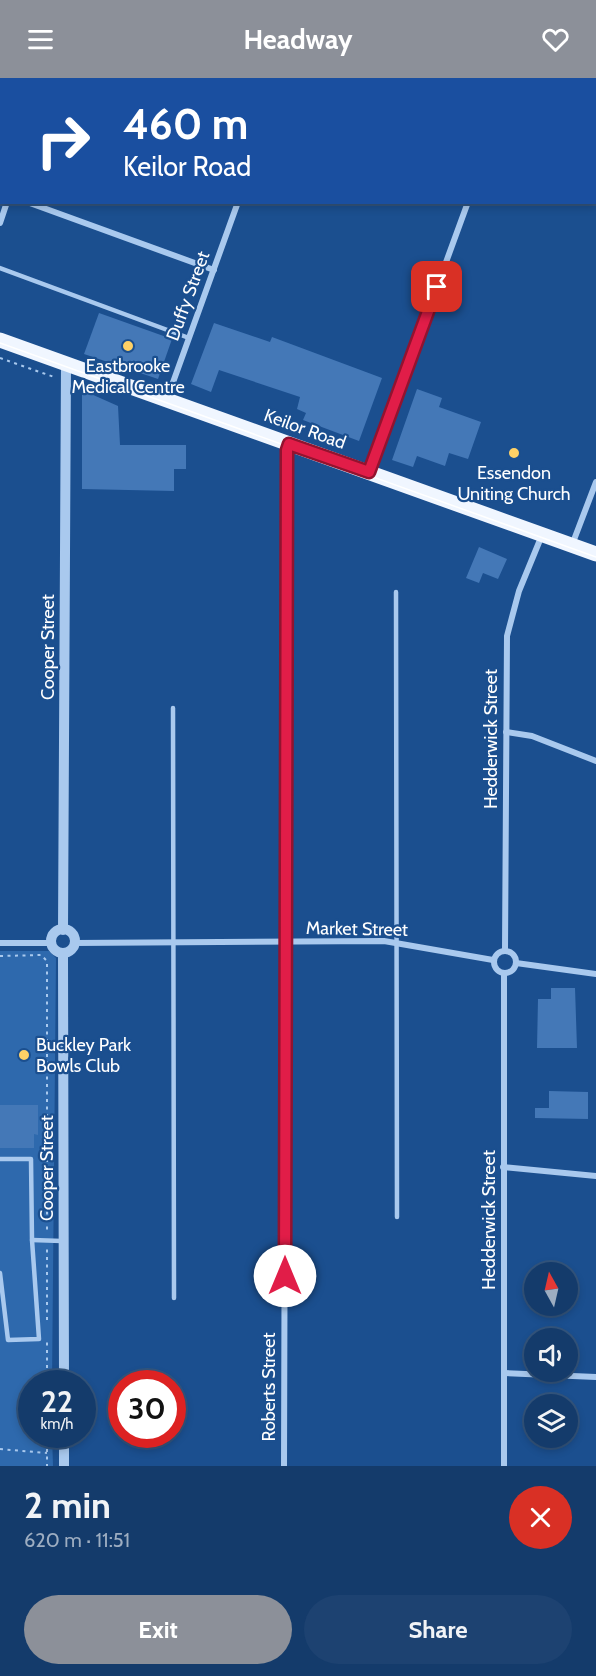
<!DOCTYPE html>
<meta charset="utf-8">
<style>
:root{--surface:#143b6b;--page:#1d4271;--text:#f1f3f6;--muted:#9dadc1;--line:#33557e;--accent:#8c9099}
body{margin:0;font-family:Cabin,sans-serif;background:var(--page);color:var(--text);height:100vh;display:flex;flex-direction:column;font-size:22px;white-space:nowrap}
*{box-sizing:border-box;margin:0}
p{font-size:20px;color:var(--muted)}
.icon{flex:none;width:33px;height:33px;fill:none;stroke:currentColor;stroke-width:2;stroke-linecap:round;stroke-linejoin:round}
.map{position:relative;height:1388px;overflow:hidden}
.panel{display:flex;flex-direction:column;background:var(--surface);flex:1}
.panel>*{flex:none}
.banner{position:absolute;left:0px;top:0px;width:597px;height:126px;box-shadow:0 3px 9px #0003,0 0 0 2px var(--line);background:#1a4fa0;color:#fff;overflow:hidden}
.needle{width:39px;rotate:352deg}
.tools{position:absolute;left:524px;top:1184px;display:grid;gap:12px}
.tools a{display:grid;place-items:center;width:54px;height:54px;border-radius:50%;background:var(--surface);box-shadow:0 3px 9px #0003,0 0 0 2px var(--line);font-size:30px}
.speed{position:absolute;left:18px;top:1292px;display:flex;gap:12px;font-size:30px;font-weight:700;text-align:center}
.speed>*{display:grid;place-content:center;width:78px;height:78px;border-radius:50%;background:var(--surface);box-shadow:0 3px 9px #0003,0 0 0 2px var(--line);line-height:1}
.speed small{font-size:15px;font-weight:400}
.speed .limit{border:9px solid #d22;background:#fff;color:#111}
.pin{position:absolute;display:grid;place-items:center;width:51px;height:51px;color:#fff;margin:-26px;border-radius:12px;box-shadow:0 3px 9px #0006}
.me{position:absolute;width:66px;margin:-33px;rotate:0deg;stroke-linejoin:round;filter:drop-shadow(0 0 4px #0008)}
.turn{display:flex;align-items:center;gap:21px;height:126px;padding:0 24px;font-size:27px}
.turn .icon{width:78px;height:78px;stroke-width:2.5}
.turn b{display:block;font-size:42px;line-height:51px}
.round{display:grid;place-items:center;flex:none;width:63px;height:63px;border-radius:32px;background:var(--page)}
.summary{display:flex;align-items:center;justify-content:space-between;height:102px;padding:0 24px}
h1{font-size:36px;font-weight:700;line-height:45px}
.cta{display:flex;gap:12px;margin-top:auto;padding:12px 24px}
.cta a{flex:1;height:69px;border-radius:36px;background:var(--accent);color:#fff;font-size:24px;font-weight:700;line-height:69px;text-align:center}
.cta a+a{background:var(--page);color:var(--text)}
header{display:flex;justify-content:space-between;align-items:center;height:78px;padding:0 24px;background:var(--accent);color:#fff;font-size:27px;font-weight:700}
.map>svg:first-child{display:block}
</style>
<header><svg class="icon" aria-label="menu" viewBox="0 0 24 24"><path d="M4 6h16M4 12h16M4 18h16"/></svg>Headway<svg class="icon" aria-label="heart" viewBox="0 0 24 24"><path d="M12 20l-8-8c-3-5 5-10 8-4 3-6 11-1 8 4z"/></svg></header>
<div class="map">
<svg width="596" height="1388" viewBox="0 0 596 1388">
<rect width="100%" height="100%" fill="#1b4f8f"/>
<polygon fill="#2e69ad" points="0,873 49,873 56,880 52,1305 32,1305 32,1356 52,1356 53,1388 0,1388"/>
<g fill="#4478b7">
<polygon points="99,235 172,261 158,301 84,276"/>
<polygon points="214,245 270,264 272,259 382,300 359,363 303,342 306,335 297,331 300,319 219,292 211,314 191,306"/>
<polygon points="417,311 442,320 439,329 481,344 468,381 449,375 445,388 417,378 413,389 392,382"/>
<polygon points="82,312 118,328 120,367 186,367 186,391 174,391 174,413 82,411"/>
<polygon points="479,469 507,481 498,501 483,495 479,505 466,500"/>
<polygon points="551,910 575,910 577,970 537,970 538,921 551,921"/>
<polygon points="549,1013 588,1014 588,1041 535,1040 535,1030 549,1030"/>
<polygon points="0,1027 38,1027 38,1057 34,1056 34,1070 0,1070"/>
</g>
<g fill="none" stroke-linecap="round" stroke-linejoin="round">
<g stroke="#a9c9ee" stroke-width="2" stroke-dasharray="3 4.5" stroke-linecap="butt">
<polyline points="0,280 54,299"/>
<polyline points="0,878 41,877 47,883 47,1155"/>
<polyline points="47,1242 47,1170"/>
<polyline points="47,1305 47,1263"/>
<polyline points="47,1356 47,1388"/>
<polyline points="0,1371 47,1375"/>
</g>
<g stroke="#a9c9ee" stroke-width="4.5">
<polyline points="0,190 189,260"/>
<polyline points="396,514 397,1139"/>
<polyline points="173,630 174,1220"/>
<polyline points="0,1081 31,1081 32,1162 39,1261 8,1262 0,1195"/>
<polyline points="32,1162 62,1163"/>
</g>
<g stroke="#a9c9ee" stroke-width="6">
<polyline points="50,2 51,0"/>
<polyline points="274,2 274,0"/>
<polyline points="289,2 289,0"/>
<polyline points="512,2 513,0"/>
<polyline points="27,124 214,192"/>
<polyline points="0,145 7,124"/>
<polyline points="167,321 238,124"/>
<polyline points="369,395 468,124"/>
<polyline points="572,467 596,404"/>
<polyline points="506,654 532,658 596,683"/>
<polyline points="0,865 51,865"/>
<polyline points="74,865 384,863 493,882"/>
<polyline points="505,872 507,558 519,513 542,457"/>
<circle cx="505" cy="884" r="11"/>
<polyline points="516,885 596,896"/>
<polyline points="503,1089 596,1098"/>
<polyline points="504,1295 596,1299"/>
<polyline points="284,1388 287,372 289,366"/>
<polyline points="504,1388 504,895"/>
</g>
<g stroke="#a9c9ee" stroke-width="10">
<circle cx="63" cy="863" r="12"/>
<polyline points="63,852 66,286"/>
<polyline points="63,875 64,1305"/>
<polyline points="64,1388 64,1356"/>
</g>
<polyline stroke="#f0f6ff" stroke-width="15" points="0,262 596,476"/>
<polyline stroke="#fff" stroke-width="1.5" points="0,265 596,479"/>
</g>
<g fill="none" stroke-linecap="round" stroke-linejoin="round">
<g stroke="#92132f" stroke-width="15">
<polyline id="route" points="285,1198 287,372 289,366 369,394 437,209"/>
</g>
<use href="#route" stroke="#e11d48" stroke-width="10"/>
</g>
<g fill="#ffd166" stroke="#1b4f8f" stroke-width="2">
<circle cx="128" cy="268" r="6"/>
<circle cx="514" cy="375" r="6"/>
<circle cx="24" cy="977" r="6"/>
</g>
<g text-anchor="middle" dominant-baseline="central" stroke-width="4.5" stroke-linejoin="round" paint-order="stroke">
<g font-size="18" fill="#fff" stroke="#1b4f8f">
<text transform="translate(188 218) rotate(-70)">Duffy Street</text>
<text transform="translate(305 351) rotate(20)">Keilor Road</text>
<text transform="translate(48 569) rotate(-90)">Cooper Street</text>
<text transform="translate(491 661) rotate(-90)">Hedderwick Street</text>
<text transform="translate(357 851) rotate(1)">Market Street</text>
<text transform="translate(47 1090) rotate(-90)">Cooper Street</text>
<text transform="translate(489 1142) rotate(-90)">Hedderwick Street</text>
<text transform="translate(269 1309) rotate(-90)">Roberts Street</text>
</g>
<g font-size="18" fill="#fff" stroke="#1b4f8f">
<text x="128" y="288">Eastbrooke<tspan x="128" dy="21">Medical Centre</tspan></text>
<text x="514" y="395">Essendon<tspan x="514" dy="21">Uniting Church</tspan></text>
<text x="36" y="967" text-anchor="start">Buckley Park<tspan x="36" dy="21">Bowls Club</tspan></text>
</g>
</g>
</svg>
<div class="tools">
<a><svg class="needle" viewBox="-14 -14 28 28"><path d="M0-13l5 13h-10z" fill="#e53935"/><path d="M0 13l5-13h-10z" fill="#9dadc1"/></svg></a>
<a><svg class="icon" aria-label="sound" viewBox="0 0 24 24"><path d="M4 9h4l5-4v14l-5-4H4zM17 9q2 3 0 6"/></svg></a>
<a><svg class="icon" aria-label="layers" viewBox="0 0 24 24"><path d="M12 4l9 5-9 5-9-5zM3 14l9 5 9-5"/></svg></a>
</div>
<div class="speed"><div>22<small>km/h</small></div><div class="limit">30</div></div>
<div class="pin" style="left:437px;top:209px;background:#d93025"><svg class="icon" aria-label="arrive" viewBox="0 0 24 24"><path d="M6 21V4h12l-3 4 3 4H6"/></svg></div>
<svg class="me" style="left:285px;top:1198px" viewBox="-20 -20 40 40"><circle r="19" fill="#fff"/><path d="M0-13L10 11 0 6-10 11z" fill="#e11d48"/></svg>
<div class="banner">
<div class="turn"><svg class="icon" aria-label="right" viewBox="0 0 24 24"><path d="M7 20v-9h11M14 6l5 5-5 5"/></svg><div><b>460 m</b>Keilor Road</div></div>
</div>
</div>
<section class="panel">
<div class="summary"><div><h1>2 min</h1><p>620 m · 11:51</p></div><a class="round" style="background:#d93025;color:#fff"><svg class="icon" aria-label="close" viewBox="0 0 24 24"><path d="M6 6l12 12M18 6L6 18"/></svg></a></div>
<div class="cta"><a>Exit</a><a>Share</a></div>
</section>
